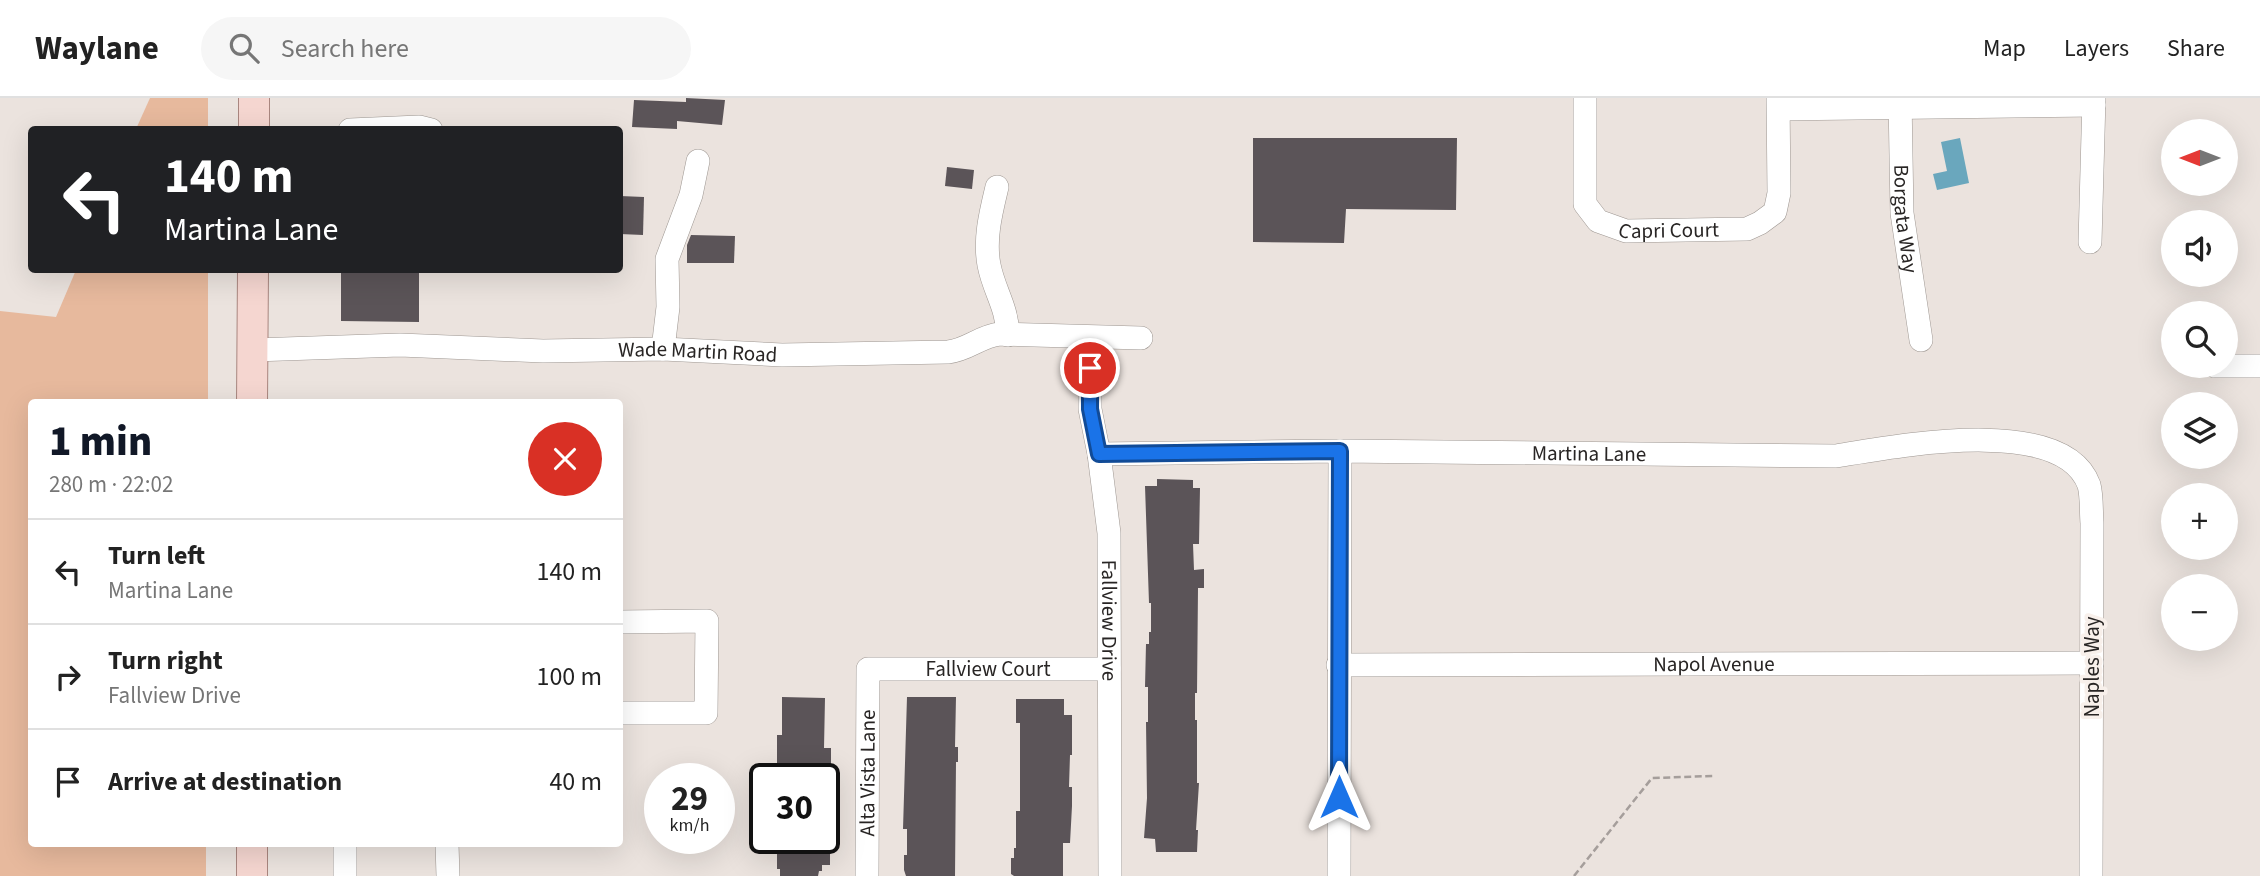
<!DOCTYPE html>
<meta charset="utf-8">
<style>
:root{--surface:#fff;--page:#f6f6f6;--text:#222;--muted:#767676;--line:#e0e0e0;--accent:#111827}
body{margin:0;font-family:"Source Sans 3",sans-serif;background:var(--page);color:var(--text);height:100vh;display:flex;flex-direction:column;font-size:26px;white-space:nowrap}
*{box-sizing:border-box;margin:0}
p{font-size:23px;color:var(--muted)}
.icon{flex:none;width:38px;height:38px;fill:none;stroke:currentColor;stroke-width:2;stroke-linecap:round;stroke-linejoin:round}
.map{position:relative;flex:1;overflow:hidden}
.sheet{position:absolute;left:28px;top:301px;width:595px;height:448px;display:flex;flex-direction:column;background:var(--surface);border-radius:7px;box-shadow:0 7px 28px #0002}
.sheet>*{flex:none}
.hud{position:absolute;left:28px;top:28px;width:595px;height:147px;border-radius:7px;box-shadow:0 7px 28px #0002;background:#202124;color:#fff;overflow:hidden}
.needle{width:46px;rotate:270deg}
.tools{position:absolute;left:2161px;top:21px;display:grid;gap:14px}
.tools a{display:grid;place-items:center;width:77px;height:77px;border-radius:50%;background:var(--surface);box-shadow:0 7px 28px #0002;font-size:35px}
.speed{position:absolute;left:644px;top:665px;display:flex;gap:14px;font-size:35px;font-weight:700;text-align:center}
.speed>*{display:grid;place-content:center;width:91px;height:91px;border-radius:50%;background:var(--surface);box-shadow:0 7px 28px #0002;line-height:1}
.speed small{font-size:18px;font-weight:400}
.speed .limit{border:4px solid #111;border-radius:10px;background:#fff;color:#111}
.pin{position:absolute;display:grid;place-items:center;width:60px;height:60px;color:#fff;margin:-30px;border:4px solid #fff;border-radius:50%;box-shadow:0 2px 7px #0007}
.me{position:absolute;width:77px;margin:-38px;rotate:0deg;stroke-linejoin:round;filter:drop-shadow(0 0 5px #0008)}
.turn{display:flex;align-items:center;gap:24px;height:147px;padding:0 21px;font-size:32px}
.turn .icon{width:91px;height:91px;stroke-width:2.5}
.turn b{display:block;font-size:49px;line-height:60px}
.round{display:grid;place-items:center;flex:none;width:74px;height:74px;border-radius:37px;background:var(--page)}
.overview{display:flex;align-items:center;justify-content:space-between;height:119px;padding:0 21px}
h1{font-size:42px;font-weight:800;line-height:52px;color:var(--accent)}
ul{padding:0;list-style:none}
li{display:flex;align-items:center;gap:21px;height:105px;padding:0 21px;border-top:2px solid var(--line)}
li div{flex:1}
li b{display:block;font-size:26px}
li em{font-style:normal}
header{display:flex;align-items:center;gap:42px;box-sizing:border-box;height:98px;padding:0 35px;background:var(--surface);border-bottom:2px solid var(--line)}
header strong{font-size:33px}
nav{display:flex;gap:38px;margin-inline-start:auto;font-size:24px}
.search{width:490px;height:63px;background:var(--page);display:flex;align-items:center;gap:18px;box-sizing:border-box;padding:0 24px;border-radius:38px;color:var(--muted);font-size:26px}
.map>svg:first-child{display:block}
</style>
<header>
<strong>Waylane</strong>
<div class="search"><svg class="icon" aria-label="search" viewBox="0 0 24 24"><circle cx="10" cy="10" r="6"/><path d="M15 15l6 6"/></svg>Search here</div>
<nav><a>Map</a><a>Layers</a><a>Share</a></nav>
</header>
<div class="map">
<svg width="2260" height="778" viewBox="0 0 2260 778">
<rect width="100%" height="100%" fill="#ebe3de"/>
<g fill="#e7b99d">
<polygon points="150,0 208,0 208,31 136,31"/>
<polygon points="76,172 208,172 208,304 32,304 32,746 206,746 206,778 0,778 0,213 56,219"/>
</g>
<polygon fill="#6aa7bd" points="1960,40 1969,85 1937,92 1933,76 1947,73 1941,44"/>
<g fill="#5b5458">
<polygon points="686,0 725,2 722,27 677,23 677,31 632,29 634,2 686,4"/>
<polygon points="1253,40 1457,40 1456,112 1346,111 1344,145 1253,144"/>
<polygon points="947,69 974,72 972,91 945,88"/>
<polygon points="620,98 644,99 643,137 620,136"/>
<polygon points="691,137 735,138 734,165 687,165 687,147"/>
<polygon points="341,172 419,172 419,224 341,223"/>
<polygon points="1157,381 1193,382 1193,390 1200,390 1199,446 1193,446 1194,472 1204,471 1204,490 1198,490 1197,595 1195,595 1195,622 1197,622 1197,685 1199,685 1196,732 1198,732 1197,754 1156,754 1155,741 1144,740 1147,700 1146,624 1148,624 1148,589 1145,589 1146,546 1149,546 1149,534 1151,534 1151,505 1149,505 1145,388 1157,388"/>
<polygon points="782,599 825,600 824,650 831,650 831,681 785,681 785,669 777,669 777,637 782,637"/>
<polygon points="907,599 956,599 955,649 958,649 958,664 956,664 955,778 906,778 904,772 904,757 907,757 907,731 903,731"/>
<polygon points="1016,601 1064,601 1064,617 1072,617 1072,657 1070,657 1069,689 1072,689 1072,708 1070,745 1063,745 1063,778 1014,778 1011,776 1011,760 1014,760 1014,750 1016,750 1016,713 1020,713 1020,625 1016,625"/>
<polygon points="784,740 830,740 830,767 822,767 822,773 819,773 818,778 780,778 780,771 777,771 777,756 780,756 780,749 784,749"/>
</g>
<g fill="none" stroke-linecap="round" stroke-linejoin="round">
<g stroke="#9e9792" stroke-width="24">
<g id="minor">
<path id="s1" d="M1585,0V106L1598,123L1626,133L1747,131L1760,125L1775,114L1779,95L1778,0"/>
<path id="s2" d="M1900,0L1902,115L1921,242"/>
<polyline points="1779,11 2094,7"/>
<polyline points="350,32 419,29 431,32"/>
<path d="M997,89C991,114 984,141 989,167C994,193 1007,208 1008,237"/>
<polyline points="2090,144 2094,0"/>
<polyline points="663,251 668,209 667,161 691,97 698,63"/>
<path id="s3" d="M252,252L400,247L543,253L663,251L782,257L948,254C968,252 980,238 1000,236L1141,240"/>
<polyline points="2215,268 2260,268"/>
<path id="s4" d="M1090,270V311L1099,356L1109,435L1110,778"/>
<path id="s5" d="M1099,356L1340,353L1836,358C1892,349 2063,315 2089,387C2092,398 2091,413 2092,425L2091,778"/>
<polyline points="620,524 707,523 706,615 620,615"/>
<path id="s6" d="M1338,567L2092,565"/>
<polyline points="345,746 345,778"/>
<polyline points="447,746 448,778"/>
<path id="s7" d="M867,778L868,571H1109"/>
<polyline points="1339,778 1340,353"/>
</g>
</g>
<g stroke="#a9867f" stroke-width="32">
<g id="major">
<polyline points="254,32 254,0"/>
<polyline points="252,304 253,172"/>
<polyline points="252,746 252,778"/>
</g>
</g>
<polyline stroke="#a59e9b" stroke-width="2.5" stroke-dasharray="7 3.5" stroke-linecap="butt" points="1574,778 1652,680 1713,678"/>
<use href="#minor" stroke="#fff" stroke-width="23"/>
<use href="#major" stroke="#f5d6d0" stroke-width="30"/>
</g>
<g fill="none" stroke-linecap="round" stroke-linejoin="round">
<g stroke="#114b97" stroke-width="18">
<polyline id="route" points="1090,270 1090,311 1099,356 1340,353 1339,699"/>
</g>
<use href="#route" stroke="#1a73e8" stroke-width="12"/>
</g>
<g text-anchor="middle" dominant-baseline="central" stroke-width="7" stroke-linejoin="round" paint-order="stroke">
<g font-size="21" fill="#282524" stroke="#f8f0eb">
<text stroke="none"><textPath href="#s2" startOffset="121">Borgata Way</textPath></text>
<text stroke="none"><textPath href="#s1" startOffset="200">Capri Court</textPath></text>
<text stroke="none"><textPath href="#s3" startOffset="446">Wade Martin Road</textPath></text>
<text stroke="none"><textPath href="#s5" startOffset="490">Martina Lane</textPath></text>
<text stroke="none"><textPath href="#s4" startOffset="254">Fallview Drive</textPath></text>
<text stroke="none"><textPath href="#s6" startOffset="376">Napol Avenue</textPath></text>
<text transform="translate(2092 569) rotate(-90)">Naples Way</text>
<text stroke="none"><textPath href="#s7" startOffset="327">Fallview Court</textPath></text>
<text stroke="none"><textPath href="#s7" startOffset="103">Alta Vista Lane</textPath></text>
</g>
</g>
</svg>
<div class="tools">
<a><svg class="needle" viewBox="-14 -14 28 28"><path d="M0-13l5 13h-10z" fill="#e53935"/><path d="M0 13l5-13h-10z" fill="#767676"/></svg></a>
<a><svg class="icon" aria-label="sound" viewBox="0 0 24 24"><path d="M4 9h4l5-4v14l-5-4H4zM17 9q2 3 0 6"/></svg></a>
<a><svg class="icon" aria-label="search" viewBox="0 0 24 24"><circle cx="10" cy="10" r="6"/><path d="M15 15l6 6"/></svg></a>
<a><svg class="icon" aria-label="layers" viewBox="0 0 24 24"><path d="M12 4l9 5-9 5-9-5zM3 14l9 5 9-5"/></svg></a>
<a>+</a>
<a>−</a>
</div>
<div class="speed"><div>29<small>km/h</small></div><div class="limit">30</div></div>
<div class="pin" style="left:1090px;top:270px;background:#d93025"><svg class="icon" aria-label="arrive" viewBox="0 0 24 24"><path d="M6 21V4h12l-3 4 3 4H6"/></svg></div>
<svg class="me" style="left:1339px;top:699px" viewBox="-20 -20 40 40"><path d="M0-17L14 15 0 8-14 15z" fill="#1a73e8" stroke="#fff" stroke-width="4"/></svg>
<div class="hud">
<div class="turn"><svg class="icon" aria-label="left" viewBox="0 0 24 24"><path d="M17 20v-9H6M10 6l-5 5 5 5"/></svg><div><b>140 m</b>Martina Lane</div></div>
</div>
<section class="sheet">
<div class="overview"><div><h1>1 min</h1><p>280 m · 22:02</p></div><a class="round" style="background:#d93025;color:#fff"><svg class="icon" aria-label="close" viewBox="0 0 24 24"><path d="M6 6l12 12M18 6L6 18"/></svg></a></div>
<ul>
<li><svg class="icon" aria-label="left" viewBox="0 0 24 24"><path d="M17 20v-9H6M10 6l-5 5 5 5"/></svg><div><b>Turn left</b><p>Martina Lane</p></div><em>140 m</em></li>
<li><svg class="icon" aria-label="right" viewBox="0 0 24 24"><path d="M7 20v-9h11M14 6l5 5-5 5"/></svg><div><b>Turn right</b><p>Fallview Drive</p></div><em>100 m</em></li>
<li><svg class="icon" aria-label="arrive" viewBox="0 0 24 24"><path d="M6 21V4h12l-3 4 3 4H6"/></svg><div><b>Arrive at destination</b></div><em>40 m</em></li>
</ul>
</section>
</div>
